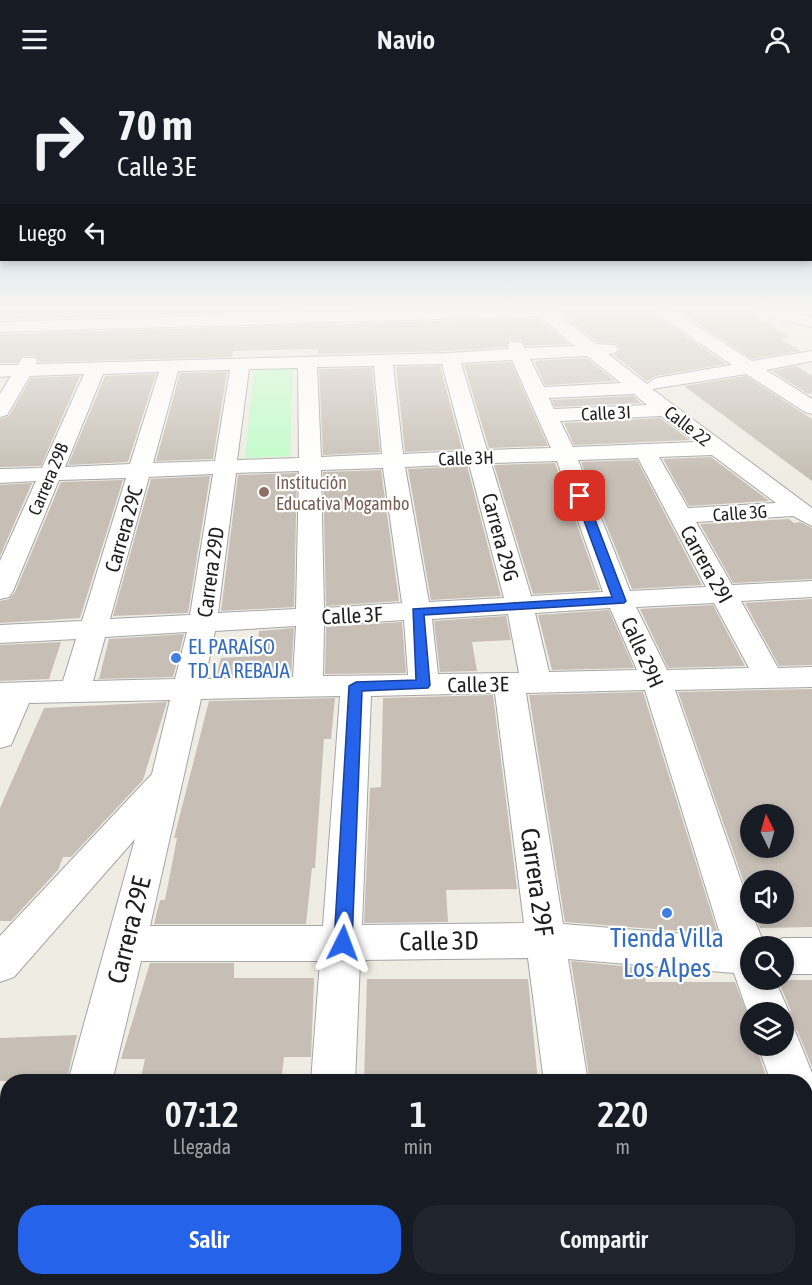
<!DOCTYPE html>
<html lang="es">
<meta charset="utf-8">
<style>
:root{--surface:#171b24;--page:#20242c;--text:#f1f3f6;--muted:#9ea1a6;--accent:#2563eb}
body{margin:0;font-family:"Asap Condensed",sans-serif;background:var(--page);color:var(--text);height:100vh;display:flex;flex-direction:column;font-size:22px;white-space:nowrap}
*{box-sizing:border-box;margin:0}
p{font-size:20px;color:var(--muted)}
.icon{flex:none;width:33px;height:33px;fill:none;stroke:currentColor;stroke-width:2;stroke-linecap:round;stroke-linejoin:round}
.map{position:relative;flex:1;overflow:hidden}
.side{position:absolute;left:0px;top:996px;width:813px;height:212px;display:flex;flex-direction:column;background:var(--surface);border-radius:24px 24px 0 0;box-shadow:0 3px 9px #0003}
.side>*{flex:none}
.hud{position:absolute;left:0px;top:0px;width:813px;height:183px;box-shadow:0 3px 9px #0003;background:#171b24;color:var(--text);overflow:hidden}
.needle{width:39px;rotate:355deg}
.buttons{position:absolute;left:740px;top:726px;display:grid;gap:12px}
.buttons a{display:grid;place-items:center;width:54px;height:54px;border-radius:50%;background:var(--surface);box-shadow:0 3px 9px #0003;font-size:30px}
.pin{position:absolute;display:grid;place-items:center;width:51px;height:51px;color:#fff;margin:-26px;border-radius:12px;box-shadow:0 3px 9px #0006}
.me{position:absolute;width:66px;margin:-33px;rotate:3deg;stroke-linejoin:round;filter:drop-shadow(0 0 4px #0008)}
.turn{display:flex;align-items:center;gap:21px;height:126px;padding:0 18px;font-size:27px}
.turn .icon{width:78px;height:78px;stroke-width:2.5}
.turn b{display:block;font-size:42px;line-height:51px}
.then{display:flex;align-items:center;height:57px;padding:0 18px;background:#0003;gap:12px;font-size:22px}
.eta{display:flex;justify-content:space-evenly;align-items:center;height:102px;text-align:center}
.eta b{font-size:36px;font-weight:600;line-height:42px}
.action{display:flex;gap:12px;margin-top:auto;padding:12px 18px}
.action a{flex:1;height:69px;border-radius:24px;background:var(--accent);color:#fff;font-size:24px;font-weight:600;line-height:69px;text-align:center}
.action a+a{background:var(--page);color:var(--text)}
header{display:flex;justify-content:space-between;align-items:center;height:78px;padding:0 18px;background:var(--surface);font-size:27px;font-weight:600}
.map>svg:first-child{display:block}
</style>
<header><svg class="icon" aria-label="menu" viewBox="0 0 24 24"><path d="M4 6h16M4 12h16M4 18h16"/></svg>Navio<svg class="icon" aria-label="person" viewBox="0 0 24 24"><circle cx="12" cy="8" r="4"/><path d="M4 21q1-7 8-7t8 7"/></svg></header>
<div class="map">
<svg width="812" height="1207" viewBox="0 0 812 1207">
<rect width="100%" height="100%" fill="#efece3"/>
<polygon fill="#befcc8" points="293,288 290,378 245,380 254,290"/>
<g fill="#c7bfb6" fill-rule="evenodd">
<polygon points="0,229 412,229 0,242"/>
<polygon points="553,229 645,229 726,286 656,298 647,303 614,277 620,271 617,266 597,264"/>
<polygon points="672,229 739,229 790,259 780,260 801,273 752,281"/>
<polygon points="538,240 569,266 526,268 521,262 509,262 506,269 450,273 318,276 318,271 278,272 233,273 232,279 39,284 36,278 22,278 17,285 0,285 0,256"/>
<polygon points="586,280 615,303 545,307 534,283"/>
<polygon points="511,284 548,368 489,370 464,287"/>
<polygon points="440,288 462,371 405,374 396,289"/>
<polygon points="796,288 812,298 812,315 808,316 772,293"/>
<polygon points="372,290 380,374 323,377 319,291"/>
<polygon points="227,294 213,381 156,383 180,295"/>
<polygon points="156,296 128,384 68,387 105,298"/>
<polygon points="80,298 41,388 0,389 0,341 9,338 31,300"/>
<polygon points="746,298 812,341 812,403 684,308"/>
<polygon points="633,318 641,325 555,329 552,322"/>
<polygon points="660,340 690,362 574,367 564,345"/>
<polygon points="711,379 760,416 769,423 689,428 663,381"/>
<polygon points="637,382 702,507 632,511 581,384"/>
<polygon points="555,385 600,512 533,516 494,387"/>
<polygon points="467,388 501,518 431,522 408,391"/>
<polygon points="381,392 399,523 326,528 323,394"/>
<polygon points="297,395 294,529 221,533 238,397"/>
<polygon points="210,398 188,535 113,538 151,401"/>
<polygon points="123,402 80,540 0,545 0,523 9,521 15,514 61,404"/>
<polygon points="32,405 0,478 0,407"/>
<polygon points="789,441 794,445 800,444 812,450 812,501 733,505 700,446"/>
<polygon points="812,521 812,587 779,588 745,525"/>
<polygon points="713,527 745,588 668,590 640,531"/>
<polygon points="609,532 634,590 552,592 538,537"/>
<polygon points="506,538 511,562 472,564 477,593 440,594 434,543"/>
<polygon points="402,544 406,595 325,596 326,549"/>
<polygon points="294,550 291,597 216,598 221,580 257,578 259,553"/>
<polygon points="184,556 173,599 99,601 109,561"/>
<polygon points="61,564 49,601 0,603 0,567"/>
<path d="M812,611V849L760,850L754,836H783V802H750V822L678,614ZM750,736H783V770H750Z"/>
<polygon points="643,614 718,856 565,844 529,617"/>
<polygon points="493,617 517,811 446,812 448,844 364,845 370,710 381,709 383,620"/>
<polygon points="335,620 331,661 324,661 315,790 312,790 306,846 154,846 160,822 165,822 177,760 174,760 209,623"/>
<polygon points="167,624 143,702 71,779 63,779 58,792 11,843 0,843 0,730 44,630"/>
<polygon points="571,883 643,890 646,904 735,904 750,943 750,968 756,968 768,1004 590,1004"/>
<polygon points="150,885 234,885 234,900 314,900 311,979 284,979 281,1004 140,1004 145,981 121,981"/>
<polygon points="367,901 528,901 538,1004 364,1004"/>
<polygon points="778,902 812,902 812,989 797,952 786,947 791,933"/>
<polygon points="77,957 67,1001 0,1003 0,960"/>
</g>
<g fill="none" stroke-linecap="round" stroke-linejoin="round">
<g stroke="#a5a5a5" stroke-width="2">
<g id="minor">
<path d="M498,229H549L596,266L615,267L618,271L615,275L608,276L647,306L656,300L732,287L647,229H667L752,283L812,273V283L766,292L812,321V336L805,334L746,296L652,311L812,430V448L793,438L696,444L732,507L812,503V519L741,523L778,590L812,589V609L675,612L750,829V836H752L765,868H750V902H775L789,934L783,947V934H750V941L734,895L568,881L588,1004H544L528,880L360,882L355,1004H311L320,883H141L112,1004H68L135,761L14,899L0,904V858L152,696L170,622L29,625L11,667L0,670V605L63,603L76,561L0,565V547L82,543L126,400L59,402L13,513L9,519L0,521V483L36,403L0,405V391L42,390L84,296L30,298L7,337L0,339V316L11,298L0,299V287H18L22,280H36L37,286L450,275L508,271L509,264H521L525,270L575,268L539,238L0,254V244ZM587,278L621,305L544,309L530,281ZM512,282L551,370L487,372L461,285ZM442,286L465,373L403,376L393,287ZM374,288L382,376L321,379L317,289ZM298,290L299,380L237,382L249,291ZM230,292L215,383L153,385L178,293ZM159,294L130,386L65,389L103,296ZM634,316L647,327L554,331L549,320ZM661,338L696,364L573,369L560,343ZM712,377L776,425L688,430L659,379ZM638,380L706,509L630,513L578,382ZM557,383L603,514L531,518L491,385ZM469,386L504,520L429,524L405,389ZM383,390L402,525L324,530L321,392ZM299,393L296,531L218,535L236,395ZM213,396L190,537L110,541L149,399ZM714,525L749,590L667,592L636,529ZM610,530L637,592L549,594L535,535ZM508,536L519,595L438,596L432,541ZM404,542L408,597L323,598L324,547ZM296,548L293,599L205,601L215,553ZM187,554L175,601L93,603L105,559ZM645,612L721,859L563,846L526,615ZM495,615L524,845L362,847L371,618ZM340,618L323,848H150L201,621Z"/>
<polygon points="742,229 772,229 812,239 812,249 744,232"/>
<polygon points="783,860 812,860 812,896 783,896 783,868 767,868"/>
<polygon points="783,948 795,953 812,995 812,1076 806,1073 806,1004 771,1004 758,968 783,968"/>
<polygon points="13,1200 65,1200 63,1207 11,1207"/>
<rect x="292" y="1200" width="52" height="7"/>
<polygon points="568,1200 620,1200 621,1207 569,1207"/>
</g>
</g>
<use href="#minor" fill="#fff" fill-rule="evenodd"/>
</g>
<linearGradient id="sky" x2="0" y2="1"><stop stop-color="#8bbee4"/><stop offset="0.58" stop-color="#f8f6f2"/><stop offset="1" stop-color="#f8f6f2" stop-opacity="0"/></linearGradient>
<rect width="812" height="398" fill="url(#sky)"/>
<polygon fill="#2563eb" stroke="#184099" stroke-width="1.5" points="580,415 586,418 626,523 624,525 424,537 430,607 428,610 362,613 352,865 349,870 343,873 337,870 334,865 349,608 356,604 416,602 413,531 612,519 575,418"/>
<circle fill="#8d6e63" stroke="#fff" stroke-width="2" cx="264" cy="414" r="6"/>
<g fill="#3f7fe0" stroke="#fff" stroke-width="2">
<circle cx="176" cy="580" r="6"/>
<circle cx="667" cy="835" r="6"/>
</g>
<g text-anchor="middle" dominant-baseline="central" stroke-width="4.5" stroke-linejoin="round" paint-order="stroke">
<g font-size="18" fill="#1e1e1e" stroke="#fff">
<text transform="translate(606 335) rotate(-3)">Calle 3I</text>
<text transform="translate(688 348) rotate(38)">Calle 22</text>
<text transform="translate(466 380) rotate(-2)">Calle 3H</text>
<text transform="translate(48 401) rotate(-67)">Carrera 29B</text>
<text transform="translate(740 435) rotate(-4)">Calle 3G</text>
</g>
<g font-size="18" fill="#785e54" stroke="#fff" text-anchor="start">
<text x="276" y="404">Institución<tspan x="276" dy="21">Educativa Mogambo</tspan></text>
</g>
<g font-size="21" fill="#1e1e1e" stroke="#fff">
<text transform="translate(123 451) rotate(-74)">Carrera 29C</text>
<text transform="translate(501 459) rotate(75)">Carrera 29G</text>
<text transform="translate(707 486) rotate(61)">Carrera 29I</text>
<text transform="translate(210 494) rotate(-82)">Carrera 29D</text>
<text transform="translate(352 537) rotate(-3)">Calle 3F</text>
<text transform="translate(643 574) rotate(66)">Calle 29H</text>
<text transform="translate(478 606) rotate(-1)">Calle 3E</text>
</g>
<g font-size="21" fill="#366cbe" stroke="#fff" text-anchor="start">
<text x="188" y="568">EL PARAÍSO<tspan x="188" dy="24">TD LA REBAJA</tspan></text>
</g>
<g font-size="26" fill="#1e1e1e" stroke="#fff">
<text transform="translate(537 804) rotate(82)">Carrera 29F</text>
<text transform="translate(129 852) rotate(-76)">Carrera 29E</text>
<text transform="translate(439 863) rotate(-1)">Calle 3D</text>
</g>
<g font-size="26" fill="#366cbe" stroke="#fff">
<text x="667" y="860">Tienda Villa<tspan x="667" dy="30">Los Alpes</tspan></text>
</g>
</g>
</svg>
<div class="buttons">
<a><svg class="needle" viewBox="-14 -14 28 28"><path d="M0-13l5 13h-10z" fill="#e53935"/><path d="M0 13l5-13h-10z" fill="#9ea1a6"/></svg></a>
<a><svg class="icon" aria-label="sound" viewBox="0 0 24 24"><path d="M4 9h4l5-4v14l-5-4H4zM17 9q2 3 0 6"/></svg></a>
<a><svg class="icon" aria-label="search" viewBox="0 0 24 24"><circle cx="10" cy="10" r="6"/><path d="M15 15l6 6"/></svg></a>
<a><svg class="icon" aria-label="layers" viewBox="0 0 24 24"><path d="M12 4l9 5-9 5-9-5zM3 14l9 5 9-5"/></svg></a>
</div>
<div class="pin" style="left:580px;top:418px;background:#d93025"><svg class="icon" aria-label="arrive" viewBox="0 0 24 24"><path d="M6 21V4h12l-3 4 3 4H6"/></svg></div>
<svg class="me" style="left:343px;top:865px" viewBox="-20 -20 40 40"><path d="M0-17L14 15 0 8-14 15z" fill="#2563eb" stroke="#fff" stroke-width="4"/></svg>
<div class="hud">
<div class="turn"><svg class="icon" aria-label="right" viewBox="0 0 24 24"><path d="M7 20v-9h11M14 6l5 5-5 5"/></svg><div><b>70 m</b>Calle 3E</div></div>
<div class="then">Luego<svg class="icon" aria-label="left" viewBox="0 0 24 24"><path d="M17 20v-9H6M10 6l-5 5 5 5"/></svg></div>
</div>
<section class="side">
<div class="eta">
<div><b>07:12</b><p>Llegada</p></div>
<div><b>1</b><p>min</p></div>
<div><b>220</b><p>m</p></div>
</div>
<div class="action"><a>Salir</a><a>Compartir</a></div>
</section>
</div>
